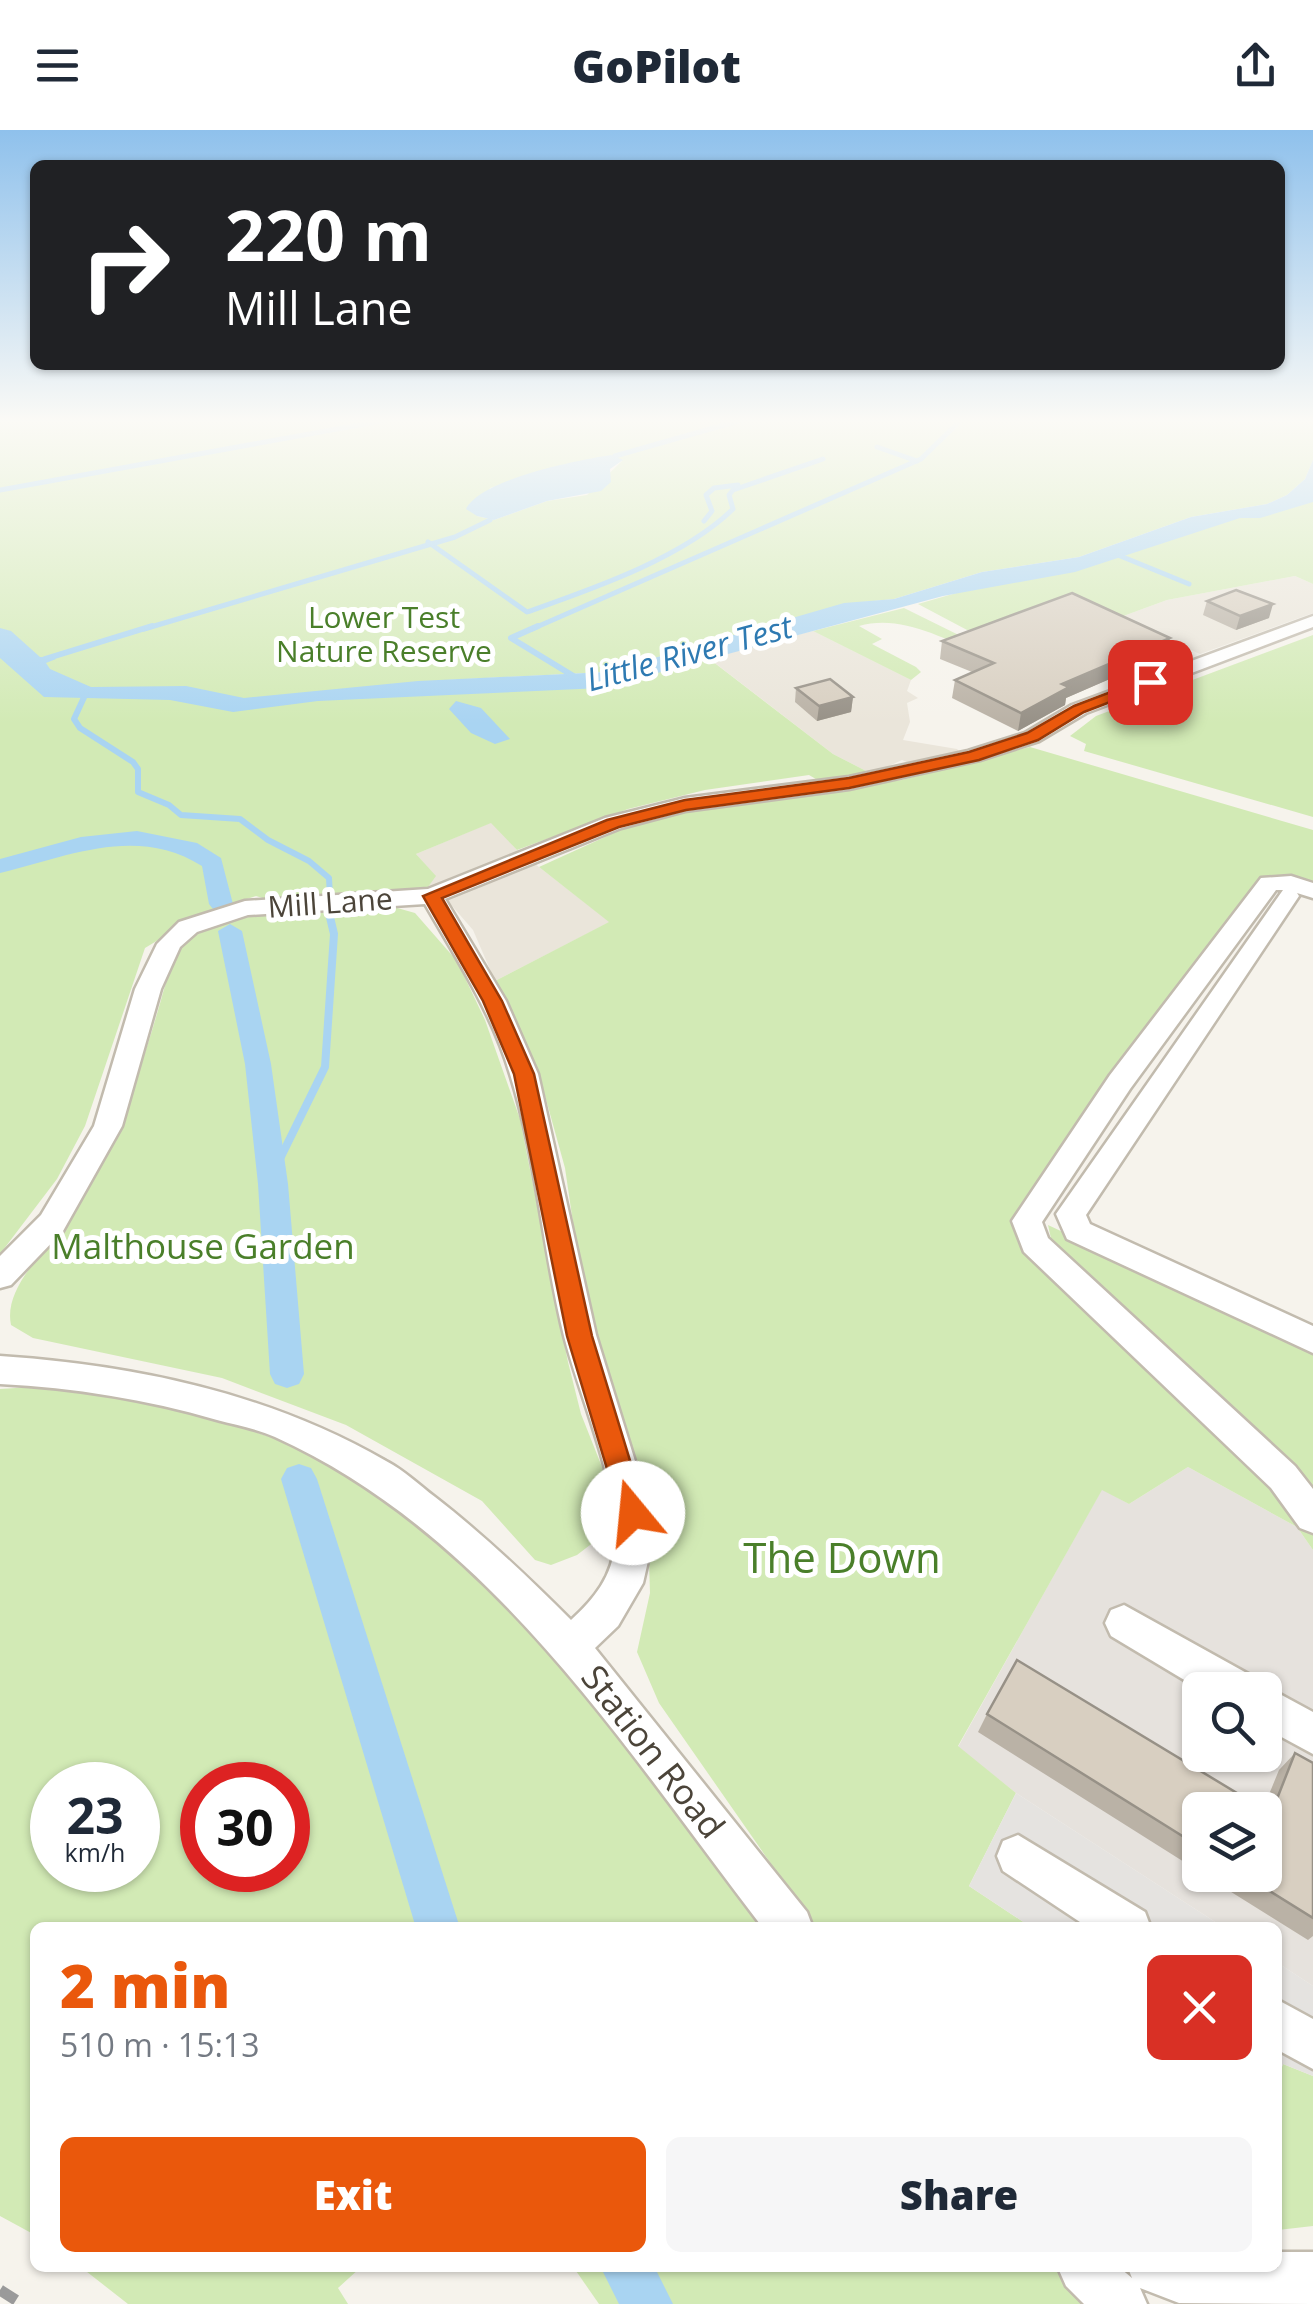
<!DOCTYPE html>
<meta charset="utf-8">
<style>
:root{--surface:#fff;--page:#f6f6f7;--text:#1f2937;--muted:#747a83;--accent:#ea580c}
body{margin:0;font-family:"Open Sans",sans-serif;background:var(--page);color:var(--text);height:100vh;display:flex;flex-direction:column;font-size:38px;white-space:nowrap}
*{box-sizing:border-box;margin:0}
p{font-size:32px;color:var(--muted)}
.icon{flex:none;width:55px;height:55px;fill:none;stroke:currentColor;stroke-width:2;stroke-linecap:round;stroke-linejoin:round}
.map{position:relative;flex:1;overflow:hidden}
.sheet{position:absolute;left:30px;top:1792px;width:1252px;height:350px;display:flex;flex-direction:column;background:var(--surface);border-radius:15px;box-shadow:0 2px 8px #0004}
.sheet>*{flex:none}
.hud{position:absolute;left:30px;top:30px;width:1255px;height:210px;border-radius:15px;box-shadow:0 2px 8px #0004;background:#202124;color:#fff;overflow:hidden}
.fabs{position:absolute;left:1182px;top:1542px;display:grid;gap:20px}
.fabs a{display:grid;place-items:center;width:100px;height:100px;border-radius:15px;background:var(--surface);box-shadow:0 2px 8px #0004;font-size:50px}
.speed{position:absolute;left:30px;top:1632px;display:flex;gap:20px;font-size:50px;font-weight:700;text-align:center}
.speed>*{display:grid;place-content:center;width:130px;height:130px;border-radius:50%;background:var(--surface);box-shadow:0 2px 8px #0004;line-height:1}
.speed small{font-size:25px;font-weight:400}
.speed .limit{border:15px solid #d22;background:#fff;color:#111}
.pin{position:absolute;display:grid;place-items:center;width:85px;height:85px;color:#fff;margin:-42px;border-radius:20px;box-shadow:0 5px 15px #0006}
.me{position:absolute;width:110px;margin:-55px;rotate:343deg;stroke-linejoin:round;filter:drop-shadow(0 0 8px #0008)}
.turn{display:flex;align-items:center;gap:35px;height:210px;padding:0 30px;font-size:45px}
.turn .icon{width:130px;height:130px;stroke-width:2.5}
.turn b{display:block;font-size:70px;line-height:85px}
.round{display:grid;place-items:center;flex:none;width:105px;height:105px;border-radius:15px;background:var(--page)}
.head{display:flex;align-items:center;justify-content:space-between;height:170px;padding:0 30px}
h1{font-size:60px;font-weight:800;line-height:75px;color:var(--accent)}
.cta{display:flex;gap:20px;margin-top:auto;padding:20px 30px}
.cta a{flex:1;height:115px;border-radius:15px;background:var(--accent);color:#fff;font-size:40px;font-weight:800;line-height:115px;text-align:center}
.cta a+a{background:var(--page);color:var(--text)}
header{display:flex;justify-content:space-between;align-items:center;height:130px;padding:0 30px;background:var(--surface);font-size:45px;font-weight:800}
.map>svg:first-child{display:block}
</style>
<header><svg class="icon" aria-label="menu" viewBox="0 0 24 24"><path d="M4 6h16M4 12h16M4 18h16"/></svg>GoPilot<svg class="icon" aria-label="share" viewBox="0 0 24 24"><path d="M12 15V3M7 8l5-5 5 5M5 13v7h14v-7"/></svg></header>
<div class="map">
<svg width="1313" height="2174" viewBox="0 0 1313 2174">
<rect width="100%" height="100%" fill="#f6f3ec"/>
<g fill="#eae5da">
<polygon points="1295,446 1313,454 1313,483 1200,524 1118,488 1167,470"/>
<polygon points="813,501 911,550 907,561 918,568 907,573 910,592 903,610 957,619 961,623 914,635 902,630 872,644 833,624 711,530 737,519"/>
<polygon points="492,692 517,720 610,792 495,851 473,800 453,777 428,757 435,746 416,724"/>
</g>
<path fill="#e6e2dd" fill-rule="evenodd" d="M1188,1337L1297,1397L1313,1420V1856L1278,1833V1798L1223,1797L1016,1663L958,1617L1102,1359L1129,1374ZM1200,1560H1265V1625H1200ZM1200,1680H1265V1745H1200Z"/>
<g fill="#d2eab5" fill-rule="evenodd">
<path d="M0,289H1313V330L1305,349L1287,365L1267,374L1191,387L1079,427L982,442L894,469L844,474L606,542L447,550L602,558L722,523L727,526L712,531L833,624L872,644L821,652L809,645L705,660L628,679L517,720L491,693L416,724L436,746L428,757L272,771L256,766L201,784L145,818L85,996L57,1049L0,1124ZM600,327L622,331L587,365L547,371L494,390L477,386L490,358Z"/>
<polygon points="1313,365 1313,454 1295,446 1167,470 1118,488 986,510 918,474 1183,398 1281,380"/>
<path d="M904,478L987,519L978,523C941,507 899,484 859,496L882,509L872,514L916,537L921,542L911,550L813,501Z"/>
<polygon points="1313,505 1313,687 1084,621 1086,614 1070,606 1096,586"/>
<polygon points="1030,617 1313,700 1313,761 1269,753 1027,1091 1313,1398 1313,1420 1297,1397 1188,1337 1129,1374 1102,1360 958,1616 1016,1663 969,1756 1031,1797 815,1797 659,1573 637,1522 650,1463 647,1365 582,1154 565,1038 542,955 495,851 609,792 539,737 627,697 682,680 902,650"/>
<path d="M383,774L415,783L457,831L485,890L520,989L568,1232L581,1284L604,1342L609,1375L603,1405L577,1425L551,1435L535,1430L482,1371L346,1295L222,1248L33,1208L11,1195C4,1162 37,1130 56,1104C110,1030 136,957 161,870C166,852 175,820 190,809C237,778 328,778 383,774Z"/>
<polygon points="1048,1095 1313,1220 1313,1367 1052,1113"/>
<path d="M63,1255C129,1268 192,1282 255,1302C276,1309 300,1316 319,1326C507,1430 638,1632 767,1797L35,1798V2105L0,2086V1259ZM52,1655H138V1740H52ZM202,1655H288V1740H202Z"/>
<polygon points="1283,1934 1313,1946 1313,2096 1278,2100 1278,1948"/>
<polygon points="82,2138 360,2138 338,2158 348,2174 128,2174"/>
<polygon points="574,2138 1059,2138 1094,2174 599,2174"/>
</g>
<g fill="#e5e3e0">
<polygon points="1016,1663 1223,1797 1031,1797 969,1756"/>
<polygon points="1278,1833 1313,1856 1313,1946 1283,1934 1278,1948"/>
</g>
<g fill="#a9d4f2">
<path d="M611,325L623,330L610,339L611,352L601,361L547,371L494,390L477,386L466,379C480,349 579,330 611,325Z"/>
<polygon points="1313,330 1313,372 1260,388 1240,388 1075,442 943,466 602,558 318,571 233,582 170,570 44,567 0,528 0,498 11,501 40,527 54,527 56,529 46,533 50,539 91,557 186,556 244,568 418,551 606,542 844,473 894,469 982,442 1079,427 1191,387 1267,374 1287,365 1305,349"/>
<polygon points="456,571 481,578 510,609 495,614 471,603 449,579"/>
</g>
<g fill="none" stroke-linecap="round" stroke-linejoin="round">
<g stroke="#a9d4f2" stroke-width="5">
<polyline points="877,317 917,331"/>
<polyline points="615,326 745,289"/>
<polyline points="0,360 392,289"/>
<polyline points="704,391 712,381 706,365 714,358 738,355"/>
<path d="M428,412L527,482C592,459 683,428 733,379L729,365L733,360L823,329"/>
<polyline points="1113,423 1189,454"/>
<polyline points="144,499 455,407 490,390"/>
<polyline points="532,499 921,329 962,289"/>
</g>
<g stroke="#a9d4f2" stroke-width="6">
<polyline points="538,496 511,508 580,550"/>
<polyline points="45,529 152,496"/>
<polyline points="86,563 74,589 80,598 133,632 138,639 138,662 169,675 181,685 240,689 268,710 309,731 329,748 330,766"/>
</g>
<polyline stroke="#a9d4f2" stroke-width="8" points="272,1045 325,937 334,804 329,783"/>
<g fill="#a9d4f2" fill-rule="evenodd">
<path d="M137,701L197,713L221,728L233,774L229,779H213L209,774L202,736C137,695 69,726 0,743V729L81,707Z"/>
<polygon points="230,794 242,801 271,934 288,1054 304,1244 299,1254 287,1258 275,1254 270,1244 258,1054 245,934 218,801"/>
<polygon points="299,1334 311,1338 317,1349 460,1798 416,1798 281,1349 287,1338"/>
<polygon points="601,2138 655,2138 673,2174 619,2174"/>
</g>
<g stroke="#c2bbae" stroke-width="5">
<g id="minor">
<path d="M1313,486V497L1086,583L1039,611L980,630L849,659L685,681L621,698L445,769L506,871L538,944L596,1205L651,1383V1418L643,1453L618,1496L595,1518L807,1782L813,1798H763C623,1616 491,1405 275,1307C257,1299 236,1295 217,1290C145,1269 75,1258 0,1254V1226C135,1235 268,1263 386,1331C404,1340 419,1355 435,1367C484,1405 527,1446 571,1490C594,1469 613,1446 615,1413C618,1351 580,1268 564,1206C543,1122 536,1026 510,944C492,883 456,828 425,774L248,785L197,802L180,817L161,859L122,996L63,1101L11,1155L0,1158V1126L41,1085L94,996L135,859L157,814L179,792L245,771L428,759L605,688L685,668L849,647L968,621L1025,603L1072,575Z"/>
<polygon points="1291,746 1313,753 1313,768 1297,763 1299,766 1086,1085 1090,1094 1313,1196 1313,1223 1067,1109 1056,1084 1283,760 1276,760 1130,959 1042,1092 1048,1108 1295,1336 1313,1359 1313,1403 1300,1398 1271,1358 1024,1122 1012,1091 1110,945 1261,748"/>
<polygon points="1124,1475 1252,1546 1258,1559 1265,1556 1313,1582 1313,1624 1265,1598 1265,1560 1201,1560 1111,1506 1105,1493 1111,1480"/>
<polygon points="1018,1705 1145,1782 1151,1798 1089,1798 1003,1741 997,1726 1003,1711"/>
<polygon points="1278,1870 1313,1889 1313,1939 1278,1920"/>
<polygon points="1278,2122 1313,2122 1313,2174 1179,2173 1140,2158 1147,2174 1084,2174 1066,2156 1058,2138 1120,2138 1132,2148 1128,2138 1278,2138"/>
</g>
</g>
<use href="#minor" fill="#fff" fill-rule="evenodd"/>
<polyline stroke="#9a9a9a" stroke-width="11" stroke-dasharray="19 19" stroke-linecap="butt" points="0,2160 22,2174"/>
</g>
<g fill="#bab2a6">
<polygon points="1207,471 1269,488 1236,500 1203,485"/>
<polygon points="942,511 1165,525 1066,568 1065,575 1018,601 952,568 955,550 972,542 940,529"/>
<polygon points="796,558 853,567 851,582 817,591 795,572"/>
<polygon points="987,1584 1263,1679 1279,1640 1295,1623 1313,1633 1313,1806 1308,1810 1204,1745 1265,1745 1200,1680 1200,1742 978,1602"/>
</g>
<g fill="#979187">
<polygon points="1273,474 1269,488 1236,500 1240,486"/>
<polygon points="1170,508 1165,525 1066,568 1065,575 1018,601 1021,583 1062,554"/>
<polygon points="853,567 851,582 817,591 819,576"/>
</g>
<g fill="#d8cfc1" stroke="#979187" stroke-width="2.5">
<polygon points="1236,460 1273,474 1240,486 1207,471"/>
<polygon points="1072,463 1170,508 1062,554 1069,557 1021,583 955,550 994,533 942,511"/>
<polygon points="830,549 853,567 819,576 796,558"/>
<polygon points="1017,1530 1265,1680 1200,1680 1200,1717 987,1584"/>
<polygon points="1295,1623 1313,1633 1313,1788 1244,1745 1265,1745 1265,1680 1271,1684"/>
</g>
<linearGradient id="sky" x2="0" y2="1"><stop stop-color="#8fc1ec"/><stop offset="0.49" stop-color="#fbfaf6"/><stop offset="1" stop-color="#fbfaf6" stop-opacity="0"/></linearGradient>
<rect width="1313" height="594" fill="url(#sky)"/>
<polygon fill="#ea580c" stroke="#983908" stroke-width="2.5" points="1150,547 1155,549 1155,555 1084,582 1038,610 979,630 849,658 686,680 619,697 442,768 502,871 534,944 592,1206 646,1383 642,1392 633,1395 623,1392 567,1206 514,944 483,871 423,766 607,690 685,670 849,648 969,622 1027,603 1074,576"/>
<g text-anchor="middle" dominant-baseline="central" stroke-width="10" stroke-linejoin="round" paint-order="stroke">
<g font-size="30" fill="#4a7f2a" stroke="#fff">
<text x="384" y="486">Lower Test<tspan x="384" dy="34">Nature Reserve</tspan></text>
</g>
<g font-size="30" fill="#4b4439" stroke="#fff">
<text transform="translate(330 772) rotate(-4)">Mill Lane</text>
</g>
<g font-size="32" font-style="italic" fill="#2e7ab2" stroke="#fff">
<text transform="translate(689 522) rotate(-15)">Little River Test</text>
</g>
<g font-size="35" fill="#4a7f2a" stroke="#fff">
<text x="203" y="1115">Malthouse Garden</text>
</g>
<g font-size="35" fill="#4b4439" stroke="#fff">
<text transform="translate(654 1621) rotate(52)">Station Road</text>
</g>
<g font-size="42" fill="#4a7f2a" stroke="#fff">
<text x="842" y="1426">The Down</text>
</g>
</g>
</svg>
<div class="fabs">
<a><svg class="icon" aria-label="search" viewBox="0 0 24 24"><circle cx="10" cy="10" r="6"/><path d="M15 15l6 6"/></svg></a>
<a><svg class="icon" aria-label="layers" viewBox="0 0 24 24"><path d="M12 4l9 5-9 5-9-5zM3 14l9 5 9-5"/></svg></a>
</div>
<div class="speed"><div>23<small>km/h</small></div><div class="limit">30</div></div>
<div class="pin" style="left:1150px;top:552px;background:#d93025"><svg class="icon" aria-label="arrive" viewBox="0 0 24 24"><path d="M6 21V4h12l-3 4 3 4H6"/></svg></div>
<svg class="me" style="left:633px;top:1383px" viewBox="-20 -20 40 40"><circle r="19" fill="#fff"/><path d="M0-13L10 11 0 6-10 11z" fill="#ea580c"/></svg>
<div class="hud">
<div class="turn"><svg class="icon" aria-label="right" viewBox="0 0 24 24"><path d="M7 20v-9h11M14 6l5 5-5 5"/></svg><div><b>220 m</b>Mill Lane</div></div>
</div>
<section class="sheet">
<div class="head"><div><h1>2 min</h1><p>510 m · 15:13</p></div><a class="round" style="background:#d93025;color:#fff"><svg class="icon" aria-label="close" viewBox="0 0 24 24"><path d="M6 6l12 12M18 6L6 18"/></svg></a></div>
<div class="cta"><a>Exit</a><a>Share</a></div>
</section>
</div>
